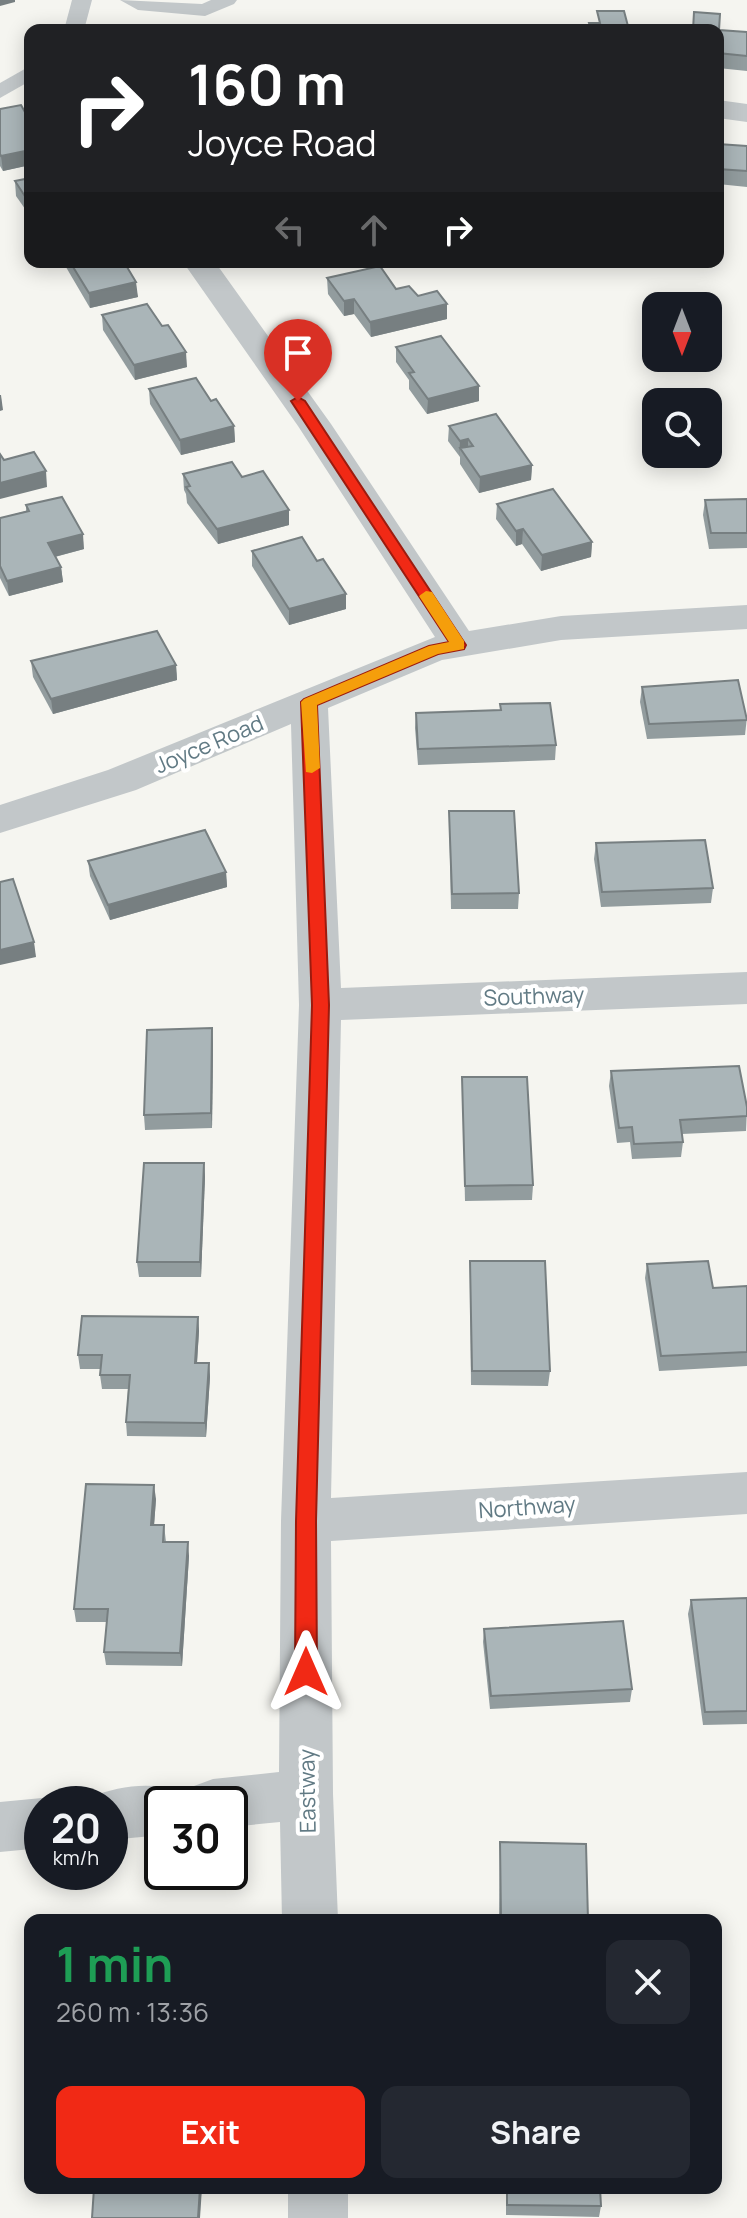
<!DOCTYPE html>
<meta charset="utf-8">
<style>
:root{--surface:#171b24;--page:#242831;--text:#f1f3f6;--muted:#9ea1a6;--accent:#f12915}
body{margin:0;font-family:Manrope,sans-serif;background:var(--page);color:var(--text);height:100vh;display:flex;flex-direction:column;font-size:30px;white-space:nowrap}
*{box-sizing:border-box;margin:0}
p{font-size:26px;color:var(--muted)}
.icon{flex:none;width:44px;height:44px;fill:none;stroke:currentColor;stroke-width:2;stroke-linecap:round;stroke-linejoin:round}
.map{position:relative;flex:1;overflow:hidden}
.sheet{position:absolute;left:24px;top:1914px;width:698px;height:280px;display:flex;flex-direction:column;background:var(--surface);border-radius:16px;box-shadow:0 4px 20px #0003}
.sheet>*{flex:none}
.hud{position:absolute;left:24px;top:24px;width:700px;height:244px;border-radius:16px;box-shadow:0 4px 20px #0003;background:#202124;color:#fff;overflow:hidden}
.needle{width:52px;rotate:180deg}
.buttons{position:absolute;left:642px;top:292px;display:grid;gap:16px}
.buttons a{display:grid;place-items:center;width:80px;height:80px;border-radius:16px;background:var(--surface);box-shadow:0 4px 20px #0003;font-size:40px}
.speed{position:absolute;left:24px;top:1786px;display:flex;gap:16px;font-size:40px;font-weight:700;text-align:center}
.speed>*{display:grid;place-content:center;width:104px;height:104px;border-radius:50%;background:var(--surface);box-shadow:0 4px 20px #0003;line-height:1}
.speed small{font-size:20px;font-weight:400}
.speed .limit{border:4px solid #111;border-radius:12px;background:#fff;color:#111}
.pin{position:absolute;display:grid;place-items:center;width:68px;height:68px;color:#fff;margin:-82px -34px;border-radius:50% 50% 50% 0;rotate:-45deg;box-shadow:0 0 8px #0007}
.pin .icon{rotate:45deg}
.me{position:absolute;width:88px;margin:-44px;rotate:0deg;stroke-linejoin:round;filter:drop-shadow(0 0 6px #0008)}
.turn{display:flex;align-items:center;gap:28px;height:168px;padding:0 32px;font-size:36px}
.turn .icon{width:104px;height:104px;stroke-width:2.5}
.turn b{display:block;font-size:56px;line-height:68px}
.lanes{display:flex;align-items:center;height:76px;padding:0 32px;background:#0003;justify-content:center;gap:40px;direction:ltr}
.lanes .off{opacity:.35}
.round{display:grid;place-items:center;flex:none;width:84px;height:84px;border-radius:16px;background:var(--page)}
.head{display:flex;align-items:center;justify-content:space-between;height:136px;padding:0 32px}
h1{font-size:48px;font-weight:700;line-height:60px;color:#1e9e55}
.cta{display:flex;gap:16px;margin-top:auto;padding:16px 32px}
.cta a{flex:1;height:92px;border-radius:16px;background:var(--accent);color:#fff;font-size:32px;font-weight:700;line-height:92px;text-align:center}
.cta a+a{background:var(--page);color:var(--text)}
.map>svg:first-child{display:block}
</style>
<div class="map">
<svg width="747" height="2218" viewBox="0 0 747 2218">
<rect width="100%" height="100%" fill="#f5f5f0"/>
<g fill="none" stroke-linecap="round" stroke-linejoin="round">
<g fill="#c2c7c9" fill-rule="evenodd">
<polygon points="72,0 92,0 84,30 64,30"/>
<polygon points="120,0 202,4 211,0 237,0 234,4 205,16 138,10"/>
<polygon points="30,66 30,81 0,98 0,83"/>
</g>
<g fill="#c2c7c9" fill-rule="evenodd">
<polygon points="718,100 747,104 747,122 718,118"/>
<path d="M183,262H215L331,424L469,631L561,616L747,605V629L561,640L442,660L328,708L341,988L747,972V1004L341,1020L331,1498L747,1472V1514L331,1541L333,1794L338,1920H282L280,1822L230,1827V1804H162V1835L110,1840V1804H88L91,1797C119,1786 152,1781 181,1792L186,1804L194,1786L213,1779L279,1772L281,1521L299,1005L291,724L136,790L0,833V805L108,770L435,637L298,426Z"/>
<polygon points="42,1798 59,1804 42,1804 42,1848 0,1852 0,1802"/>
<rect x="288" y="2188" width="60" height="30"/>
</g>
</g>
<g fill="#929c9e">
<polygon points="718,30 747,32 747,71 718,68"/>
<polygon points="0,109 30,121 30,165 3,171 0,166"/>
<polygon points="718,144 747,146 747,187 718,184"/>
<polygon points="30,178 30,216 16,196 15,181"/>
<polygon points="63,262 124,262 138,297 90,308"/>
<polygon points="327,278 396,289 447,304 447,319 371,337 354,314 344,316 328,294"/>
<polygon points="102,315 187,367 135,380 103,330"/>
<polygon points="396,347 479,386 479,401 427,414 409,389 409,380 396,362"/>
<polygon points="149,389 234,426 235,442 181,455 150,404"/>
<polygon points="449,426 532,465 531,480 479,493 460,464 460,457 448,441"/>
<polygon points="183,474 242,477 289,510 289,525 218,544 187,503 186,494 184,490"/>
<polygon points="747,499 747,548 709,549 703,515 705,500"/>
<polygon points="497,504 592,542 591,557 541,571 522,544 516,546 496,519"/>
<polygon points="26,505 84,549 55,557 61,567 63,582 9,596 0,578 0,518 26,511"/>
<polygon points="252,551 317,561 346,594 346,609 289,625 252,566"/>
<polygon points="31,661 176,665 177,680 53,714 33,677"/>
<polygon points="642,687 747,717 745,735 647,739 640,702"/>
<polygon points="500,704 556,745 555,760 418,765 415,728 416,713 500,710"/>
<polygon points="449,811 519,893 518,909 451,909"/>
<polygon points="596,843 713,888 711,903 601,907 594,859"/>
<polygon points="88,861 226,872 227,887 110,920 90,876"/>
<polygon points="212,1028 213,1044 212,1128 145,1130 144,1115"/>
<polygon points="611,1071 747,1107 746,1131 682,1134 683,1142 681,1157 632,1159 630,1142 617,1143 609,1086"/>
<polygon points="462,1077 533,1185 532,1200 465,1201"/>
<polygon points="204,1163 205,1177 201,1277 139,1277 137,1262"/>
<polygon points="470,1261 550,1371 548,1386 471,1385"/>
<polygon points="647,1264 713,1288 747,1286 747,1366 659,1371 645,1278"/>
<polygon points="198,1317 199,1331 197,1363 209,1363 210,1377 206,1437 127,1436 126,1422 128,1389 102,1389 100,1375 101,1369 80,1369 78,1355"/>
<polygon points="156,1499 154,1525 164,1525 166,1542 189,1556 182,1666 106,1665 104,1652 107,1622 76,1622 74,1609"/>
<polygon points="747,1598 747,1724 703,1725 688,1614 691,1600"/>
<polygon points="484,1629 632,1689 630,1702 490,1709 483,1642"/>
<polygon points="500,1842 588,1920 499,1920"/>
<polygon points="506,2188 600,2188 601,2206 599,2217 506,2215"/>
</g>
<g fill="#777f81">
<polygon points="0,0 15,0 15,2 0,6"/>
<polygon points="30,150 30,165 3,171 1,156"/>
<polygon points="136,282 138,297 90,308 89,293"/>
<polygon points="354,299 354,314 344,316 344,301"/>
<polygon points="447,304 447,319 371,337 370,322"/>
<polygon points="186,352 187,367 135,380 134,365"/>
<polygon points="479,386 479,401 427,414 428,399"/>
<polygon points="0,395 1,395 3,410 0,411"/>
<polygon points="234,426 235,442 181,455 180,440"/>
<polygon points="468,439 468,455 460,448 459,457 460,441"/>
<polygon points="532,465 531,480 479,493 480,477"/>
<polygon points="46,471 47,487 0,499 0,483"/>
<polygon points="289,510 289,525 218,544 217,529"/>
<polygon points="523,529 522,544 516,546 516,531"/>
<polygon points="83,534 84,549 50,558 48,543"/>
<polygon points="592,542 591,557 541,571 542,555"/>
<polygon points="61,567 63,582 9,596 7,581"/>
<polygon points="346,594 346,609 289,625 289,609"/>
<polygon points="176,665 177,680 53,714 51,699"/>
<polygon points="226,872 227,887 110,920 108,905"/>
<polygon points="34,942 36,957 0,965 0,950"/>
<polygon points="212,1028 213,1044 212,1128 211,1113"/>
<polygon points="204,1163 205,1177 201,1277 200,1262"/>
<polygon points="198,1317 199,1331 196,1377 195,1363"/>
<polygon points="209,1363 210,1377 206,1437 205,1423"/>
<polygon points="154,1485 156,1499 153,1539 151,1525"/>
<polygon points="188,1542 189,1556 182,1666 180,1653"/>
<polygon points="200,2188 202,2188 200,2218 198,2218"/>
</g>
<g fill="#aab5b8" stroke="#777f81" stroke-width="2">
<polygon points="597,11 624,11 629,30 551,30 591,29 589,23 600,23"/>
<polygon points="694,12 720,14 719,30 747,32 747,56 718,53 718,30 693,30"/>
<polygon points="21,105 30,121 30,150 1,156 0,154 0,109"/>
<polygon points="718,144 747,146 747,171 718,169"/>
<polygon points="30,178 30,204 15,181"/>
<polygon points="70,262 124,262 136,282 89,293"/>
<polygon points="380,266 396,289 409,286 418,296 437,291 447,304 370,322 354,299 344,301 327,278"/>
<polygon points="147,304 162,326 168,325 186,352 134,365 102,315"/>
<polygon points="441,336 479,386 428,399 409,373 414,372 396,347"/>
<polygon points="196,378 211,401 216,399 234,426 180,440 149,389"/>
<polygon points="496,414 532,465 480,477 460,448 473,446 468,439 460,441 449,426"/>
<polygon points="34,452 46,471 0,483 0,454 4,460"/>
<polygon points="232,462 242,477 263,471 289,510 217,529 186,487 190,486 183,474"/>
<polygon points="553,489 592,542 542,555 523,529 516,531 497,504"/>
<polygon points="62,497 83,534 48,543 61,567 7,581 0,566 0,518 29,511 26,505"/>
<polygon points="747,499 747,533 711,533 705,500"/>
<polygon points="302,537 317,561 323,559 346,594 289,609 252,551"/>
<polygon points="157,631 176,665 51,699 31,661"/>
<polygon points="738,680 747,720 649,724 642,687"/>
<polygon points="550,703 556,745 418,749 416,713 501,710 500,704"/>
<polygon points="449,811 514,811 519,893 452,894"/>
<polygon points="205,830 226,872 108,905 88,861"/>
<polygon points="705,840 713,888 602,892 596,843"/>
<polygon points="13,879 34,942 0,950 0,882"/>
<polygon points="212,1028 211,1113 144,1115 147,1030"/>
<polygon points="739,1066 747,1107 747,1116 680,1120 683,1142 634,1144 632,1127 619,1128 611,1071"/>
<polygon points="462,1077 527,1077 533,1185 465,1186"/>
<polygon points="144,1163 204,1163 200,1262 137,1262"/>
<polygon points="470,1261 545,1261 550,1371 472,1371"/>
<polygon points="708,1261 713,1288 747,1286 747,1352 661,1356 647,1264"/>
<polygon points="82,1316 198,1317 195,1363 209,1363 205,1423 126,1422 130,1375 100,1375 102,1355 78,1355"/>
<polygon points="86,1484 154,1485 151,1525 164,1525 163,1542 188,1542 180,1653 104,1652 108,1609 74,1609"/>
<polygon points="747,1598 747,1711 705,1712 691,1600"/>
<polygon points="623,1621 632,1689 491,1696 484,1629"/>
<polygon points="500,1842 586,1844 588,1920 501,1920"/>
<polygon points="94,2188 200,2188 198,2218 92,2218"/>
<polygon points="507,2188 600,2188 601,2206 507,2205"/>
</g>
<polygon fill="#f12915" stroke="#9d1b0e" stroke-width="2" points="298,397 305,401 466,645 464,649 438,654 317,705 329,1005 316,1521 317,1672 314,1679 306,1682 298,1679 295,1672 296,1521 312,1005 301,702 304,699 429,646 449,642 291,401"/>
<polygon fill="#f59e0b" points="426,591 432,592 464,641 464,649 438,654 317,705 320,768 312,773 306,772 301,702 304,699 429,646 449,642 419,596"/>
<g text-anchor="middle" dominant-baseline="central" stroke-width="8" stroke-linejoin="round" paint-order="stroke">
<g font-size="22" fill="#617a84" stroke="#fff">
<text transform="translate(209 744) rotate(-23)">Joyce Road</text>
<text transform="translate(534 996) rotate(-2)">Southway</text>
<text transform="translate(527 1507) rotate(-4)">Northway</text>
<text transform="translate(307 1791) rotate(-91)">Eastway</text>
</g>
</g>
</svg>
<div class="buttons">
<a><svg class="needle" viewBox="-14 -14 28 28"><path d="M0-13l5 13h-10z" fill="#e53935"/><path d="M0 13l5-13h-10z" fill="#9ea1a6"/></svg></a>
<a><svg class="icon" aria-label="search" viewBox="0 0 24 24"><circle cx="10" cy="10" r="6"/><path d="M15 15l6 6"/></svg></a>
</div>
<div class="speed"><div>20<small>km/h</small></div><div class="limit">30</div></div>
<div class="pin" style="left:298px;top:401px;background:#d93025"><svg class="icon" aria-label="arrive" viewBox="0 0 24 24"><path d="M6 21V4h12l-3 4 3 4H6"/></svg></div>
<svg class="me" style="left:306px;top:1672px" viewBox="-20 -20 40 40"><path d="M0-17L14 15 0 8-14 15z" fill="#f12915" stroke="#fff" stroke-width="4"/></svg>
<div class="hud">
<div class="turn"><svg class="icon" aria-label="right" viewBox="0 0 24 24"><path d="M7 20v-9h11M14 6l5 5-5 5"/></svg><div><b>160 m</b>Joyce Road</div></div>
<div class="lanes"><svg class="icon off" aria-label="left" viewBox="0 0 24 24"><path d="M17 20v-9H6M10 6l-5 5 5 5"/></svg><svg class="icon off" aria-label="ahead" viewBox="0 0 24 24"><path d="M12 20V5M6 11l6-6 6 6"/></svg><svg class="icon" aria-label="right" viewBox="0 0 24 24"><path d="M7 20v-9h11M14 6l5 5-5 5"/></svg></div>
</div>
<section class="sheet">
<div class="head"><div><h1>1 min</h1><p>260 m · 13:36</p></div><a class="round"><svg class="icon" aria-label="close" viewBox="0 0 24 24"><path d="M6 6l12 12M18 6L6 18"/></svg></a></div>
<div class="cta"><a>Exit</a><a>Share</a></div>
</section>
</div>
